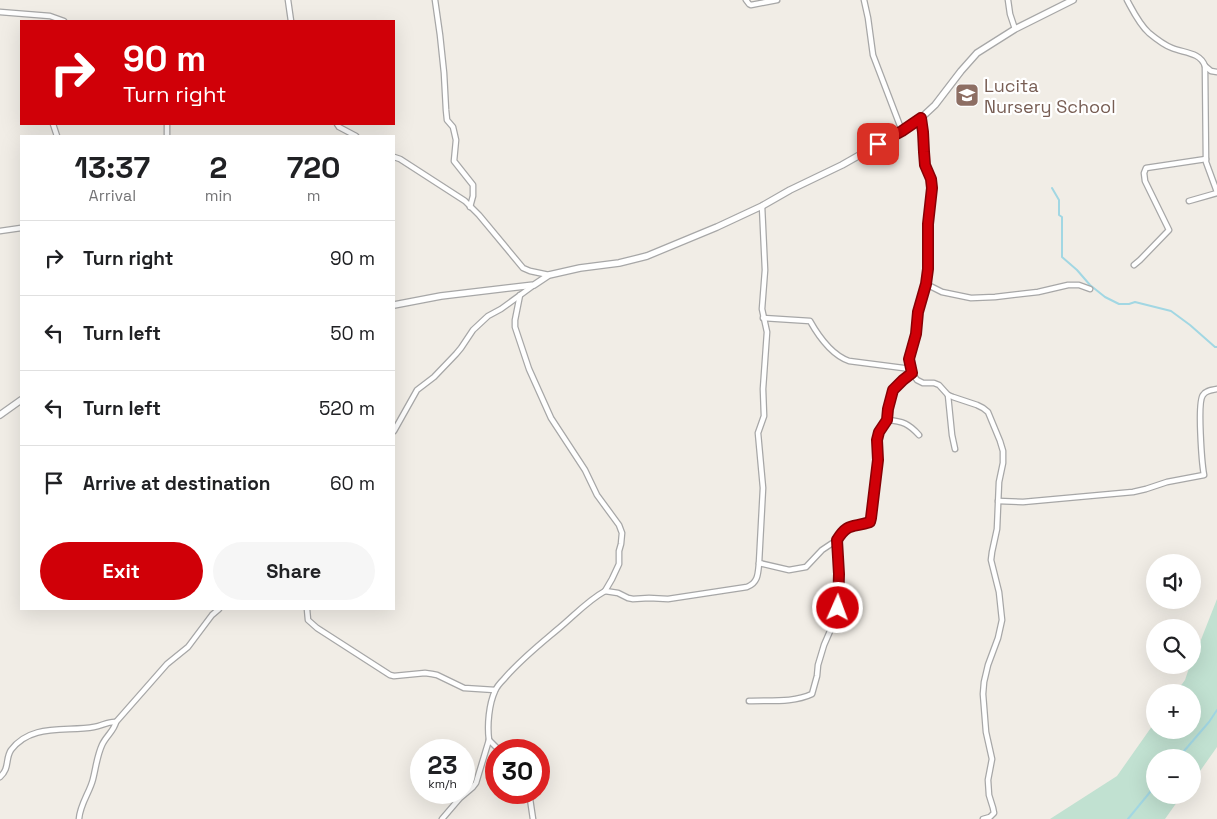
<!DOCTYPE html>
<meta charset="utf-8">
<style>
:root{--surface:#fff;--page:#f6f6f6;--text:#202124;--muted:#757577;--line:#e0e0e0;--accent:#d00008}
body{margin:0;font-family:"Space Grotesk",sans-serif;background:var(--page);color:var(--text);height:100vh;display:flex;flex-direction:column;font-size:19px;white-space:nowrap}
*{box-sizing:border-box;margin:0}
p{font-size:16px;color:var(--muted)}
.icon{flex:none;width:28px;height:28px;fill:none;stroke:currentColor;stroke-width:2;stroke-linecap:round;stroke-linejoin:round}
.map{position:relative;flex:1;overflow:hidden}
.panel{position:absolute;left:20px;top:135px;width:375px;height:475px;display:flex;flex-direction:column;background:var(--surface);border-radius:0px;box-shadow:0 5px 20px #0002}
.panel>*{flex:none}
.banner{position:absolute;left:20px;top:20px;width:375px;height:105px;border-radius:0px;box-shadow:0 5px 20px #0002;background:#d00008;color:#fff;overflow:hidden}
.fabs{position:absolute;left:1146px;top:554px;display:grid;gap:10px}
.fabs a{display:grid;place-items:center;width:55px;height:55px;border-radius:50%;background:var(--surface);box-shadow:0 5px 20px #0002;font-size:25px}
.speed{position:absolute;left:410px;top:739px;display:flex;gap:10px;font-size:25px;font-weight:700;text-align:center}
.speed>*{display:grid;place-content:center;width:65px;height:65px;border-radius:50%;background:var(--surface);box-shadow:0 5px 20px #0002;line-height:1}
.speed small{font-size:12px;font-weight:400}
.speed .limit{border:8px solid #d22;background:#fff;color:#111}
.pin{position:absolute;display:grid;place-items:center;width:42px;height:42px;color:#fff;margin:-21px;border-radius:10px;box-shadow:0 2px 8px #0006}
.me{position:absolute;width:55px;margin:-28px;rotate:2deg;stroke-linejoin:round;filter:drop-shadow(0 0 4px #0008)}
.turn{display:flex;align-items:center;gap:18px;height:105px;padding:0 20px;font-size:22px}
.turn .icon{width:65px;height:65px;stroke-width:2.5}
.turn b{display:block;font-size:35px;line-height:42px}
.eta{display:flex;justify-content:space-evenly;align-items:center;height:85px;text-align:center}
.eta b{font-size:30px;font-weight:600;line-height:35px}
.cta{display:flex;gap:10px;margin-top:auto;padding:10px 20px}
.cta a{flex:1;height:58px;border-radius:30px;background:var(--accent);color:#fff;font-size:20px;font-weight:600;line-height:58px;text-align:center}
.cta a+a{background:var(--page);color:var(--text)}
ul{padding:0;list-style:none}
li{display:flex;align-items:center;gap:15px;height:75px;padding:0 20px;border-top:1px solid var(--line)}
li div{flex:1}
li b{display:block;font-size:19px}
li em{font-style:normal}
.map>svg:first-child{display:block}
</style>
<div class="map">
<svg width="1217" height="819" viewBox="0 0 1217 819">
<rect width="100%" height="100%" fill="#f1ede6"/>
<polygon fill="#c1e1d1" points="1217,599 1217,747 1193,781 1192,758 1155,758 1155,795 1182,795 1165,819 1050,819 1117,776 1155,722 1155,730 1192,730 1192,692 1176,692 1185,680 1190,665 1192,665 1193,660"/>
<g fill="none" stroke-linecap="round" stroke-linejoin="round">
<g stroke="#a2d7e3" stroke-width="2">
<polyline points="1052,188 1059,200 1059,215 1062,217 1062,257 1077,270 1090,285 1105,297 1119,304 1129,304 1135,302 1171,311 1190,325 1215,347 1217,347"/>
<polyline points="1178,758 1209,722 1217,710"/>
<polyline points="1128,819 1155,786"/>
</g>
<g stroke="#a7a7a7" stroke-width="7">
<g id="minor">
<polyline points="288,0 291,21"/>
<polyline points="435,0 440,35 444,73 446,110 447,120 453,127 456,140 454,161 473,185 473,196 470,207"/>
<polyline points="746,0 749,4 751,5 777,0"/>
<polyline points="864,0 868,18 873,55 902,131"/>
<polyline points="1008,0 1010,14 1015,29"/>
<path d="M1127,0C1133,11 1139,24 1149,33C1155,38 1164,45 1172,48C1184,53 1200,52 1205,66L1211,71L1217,72"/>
<polyline points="0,12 50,16 64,21"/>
<polyline points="1205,66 1206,162 1217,192"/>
<polyline points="921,118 923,132 925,165 931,179 932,188 928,224 928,269 926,284 918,312 917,334 909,359 910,365 912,373 917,380 923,383 934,383 939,385 948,395 953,397 977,405 983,408 988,412 1000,441 1003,451 1003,463 999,482 997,529 992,552 991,560 999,592 1002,620 998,638 988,665 984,682 983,694 986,732 992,759 988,780 989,795 993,808 994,813 990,817 983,819"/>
<polyline points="53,124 57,136"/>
<polyline points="167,124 167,136"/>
<polyline points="337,124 339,127 356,136"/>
<polyline points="394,157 400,159 465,201 479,215 523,268 530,271 549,275"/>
<polyline points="1189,201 1217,193"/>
<polyline points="0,231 21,228"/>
<polyline points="1134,265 1140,260 1169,230 1145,181 1144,173 1146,168 1206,159"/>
<polyline points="926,284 942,292 971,298 995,297 1038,292 1068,285 1079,285 1090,289"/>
<polyline points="520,295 515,320 515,327 529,369 551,418 585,470 597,495 619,525 622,533 621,544 619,551 619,564 612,579 605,591"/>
<path d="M763,318L810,321C819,337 832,355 849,361L911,369"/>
<polyline points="948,395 952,435 955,449"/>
<path d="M887,420C903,421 909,424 919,435"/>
<polyline points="394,431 417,390 434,377 456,354 461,348 473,330 488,316 501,309 534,285"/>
<path d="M998,501L1023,502L1133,492L1146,489L1167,482L1204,475C1202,464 1197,402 1203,395C1206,390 1212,390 1217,389"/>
<polyline points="759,563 789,570 806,567 822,550 837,540 846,528 852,526 870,522 871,518 874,485 877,471 878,460 877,440 879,432 887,420 888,409 893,390 903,380 912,373"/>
<polyline points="307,609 308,620 317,628 390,675 394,676 425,673 432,674 437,675 464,688 495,690"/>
<path d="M749,701C769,700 793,703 812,694L817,676L818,665L824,645L837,615L839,574L837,540"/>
<polyline points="489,740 499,750"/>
<path d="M0,777C10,768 5,759 11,750C31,723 66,732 94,727C102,726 108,721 116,722"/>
<polyline points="529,792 533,819"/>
<path d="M79,819C80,804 90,792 93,779C96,767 97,756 102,745C106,736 114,731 116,722L167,664L188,647L212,615L219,609"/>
<path d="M442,819L460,798L473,787L476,783L489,740C487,725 489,704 495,691C497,686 501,682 504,679C520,660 539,645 558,629C574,616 587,601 605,591L618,593L628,598L633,599L649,598L668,599L747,587C758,583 758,574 759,563L763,488L758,433L764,416L763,389L767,332L762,309L765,270L762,206"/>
</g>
</g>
<g stroke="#a7a7a7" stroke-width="8">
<g id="tertiary">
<polyline points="394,305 441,296 534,285 549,275 580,268 619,263 647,256 717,227 762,206 790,190 842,165 902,131 921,118 935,105 961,71 977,53 1015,29 1073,0"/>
<polyline points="0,415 21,400"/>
</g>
</g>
<use href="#minor" stroke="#fff" stroke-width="4.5"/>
<use href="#tertiary" stroke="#fff" stroke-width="5.5"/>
</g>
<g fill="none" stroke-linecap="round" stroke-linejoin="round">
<g stroke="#870005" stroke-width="12">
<path id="route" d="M838,608L839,574L837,540C848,522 853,528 870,522L871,518L878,460L877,440L879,432L887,420L888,409L893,390L903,380L912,373L909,359L916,334L918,312L926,284L928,269V224L932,188L931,179L925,165L924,152L923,132L921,118L902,131L878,144"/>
</g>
<use href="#route" stroke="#d00008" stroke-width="9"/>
</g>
<defs>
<g id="school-square" transform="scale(1.25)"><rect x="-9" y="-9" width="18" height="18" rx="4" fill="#8d6e63" stroke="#fff"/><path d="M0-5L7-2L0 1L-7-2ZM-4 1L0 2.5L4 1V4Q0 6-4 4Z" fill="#fff"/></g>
</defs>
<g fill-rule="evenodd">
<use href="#school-square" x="967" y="95"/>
</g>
<g text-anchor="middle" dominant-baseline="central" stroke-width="4.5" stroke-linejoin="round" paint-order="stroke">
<g font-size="18" fill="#785e54" stroke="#fff" text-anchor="start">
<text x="984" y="85">Lucita<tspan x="984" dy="21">Nursery School</tspan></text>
</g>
</g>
</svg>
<div class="fabs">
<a><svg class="icon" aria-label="sound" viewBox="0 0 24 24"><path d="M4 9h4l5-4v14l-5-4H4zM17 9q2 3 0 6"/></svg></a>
<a><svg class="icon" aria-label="search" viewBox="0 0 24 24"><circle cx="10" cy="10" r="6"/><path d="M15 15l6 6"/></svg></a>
<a>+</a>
<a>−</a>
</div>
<div class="speed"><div>23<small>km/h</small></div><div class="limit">30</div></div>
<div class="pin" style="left:878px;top:144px;background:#d93025"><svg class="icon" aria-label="arrive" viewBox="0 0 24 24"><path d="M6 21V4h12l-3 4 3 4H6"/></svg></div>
<svg class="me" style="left:838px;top:608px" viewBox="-20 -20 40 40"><circle r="17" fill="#d00008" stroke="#fff" stroke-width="3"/><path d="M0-11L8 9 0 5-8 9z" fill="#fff"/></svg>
<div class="banner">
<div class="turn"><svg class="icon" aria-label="right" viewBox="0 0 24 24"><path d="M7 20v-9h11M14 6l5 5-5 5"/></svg><div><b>90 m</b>Turn right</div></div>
</div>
<section class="panel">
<div class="eta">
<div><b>13:37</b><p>Arrival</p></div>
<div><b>2</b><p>min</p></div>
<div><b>720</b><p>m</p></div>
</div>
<ul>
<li><svg class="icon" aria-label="right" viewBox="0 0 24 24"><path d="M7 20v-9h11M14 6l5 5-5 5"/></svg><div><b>Turn right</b></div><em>90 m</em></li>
<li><svg class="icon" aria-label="left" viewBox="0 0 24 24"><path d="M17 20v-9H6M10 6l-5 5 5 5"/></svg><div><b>Turn left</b></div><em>50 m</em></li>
<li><svg class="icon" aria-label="left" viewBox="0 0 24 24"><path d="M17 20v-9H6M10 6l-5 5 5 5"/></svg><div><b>Turn left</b></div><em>520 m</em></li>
<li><svg class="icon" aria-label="arrive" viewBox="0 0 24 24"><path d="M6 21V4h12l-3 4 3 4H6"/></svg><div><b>Arrive at destination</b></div><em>60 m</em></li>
</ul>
<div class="cta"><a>Exit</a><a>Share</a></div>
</section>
</div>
